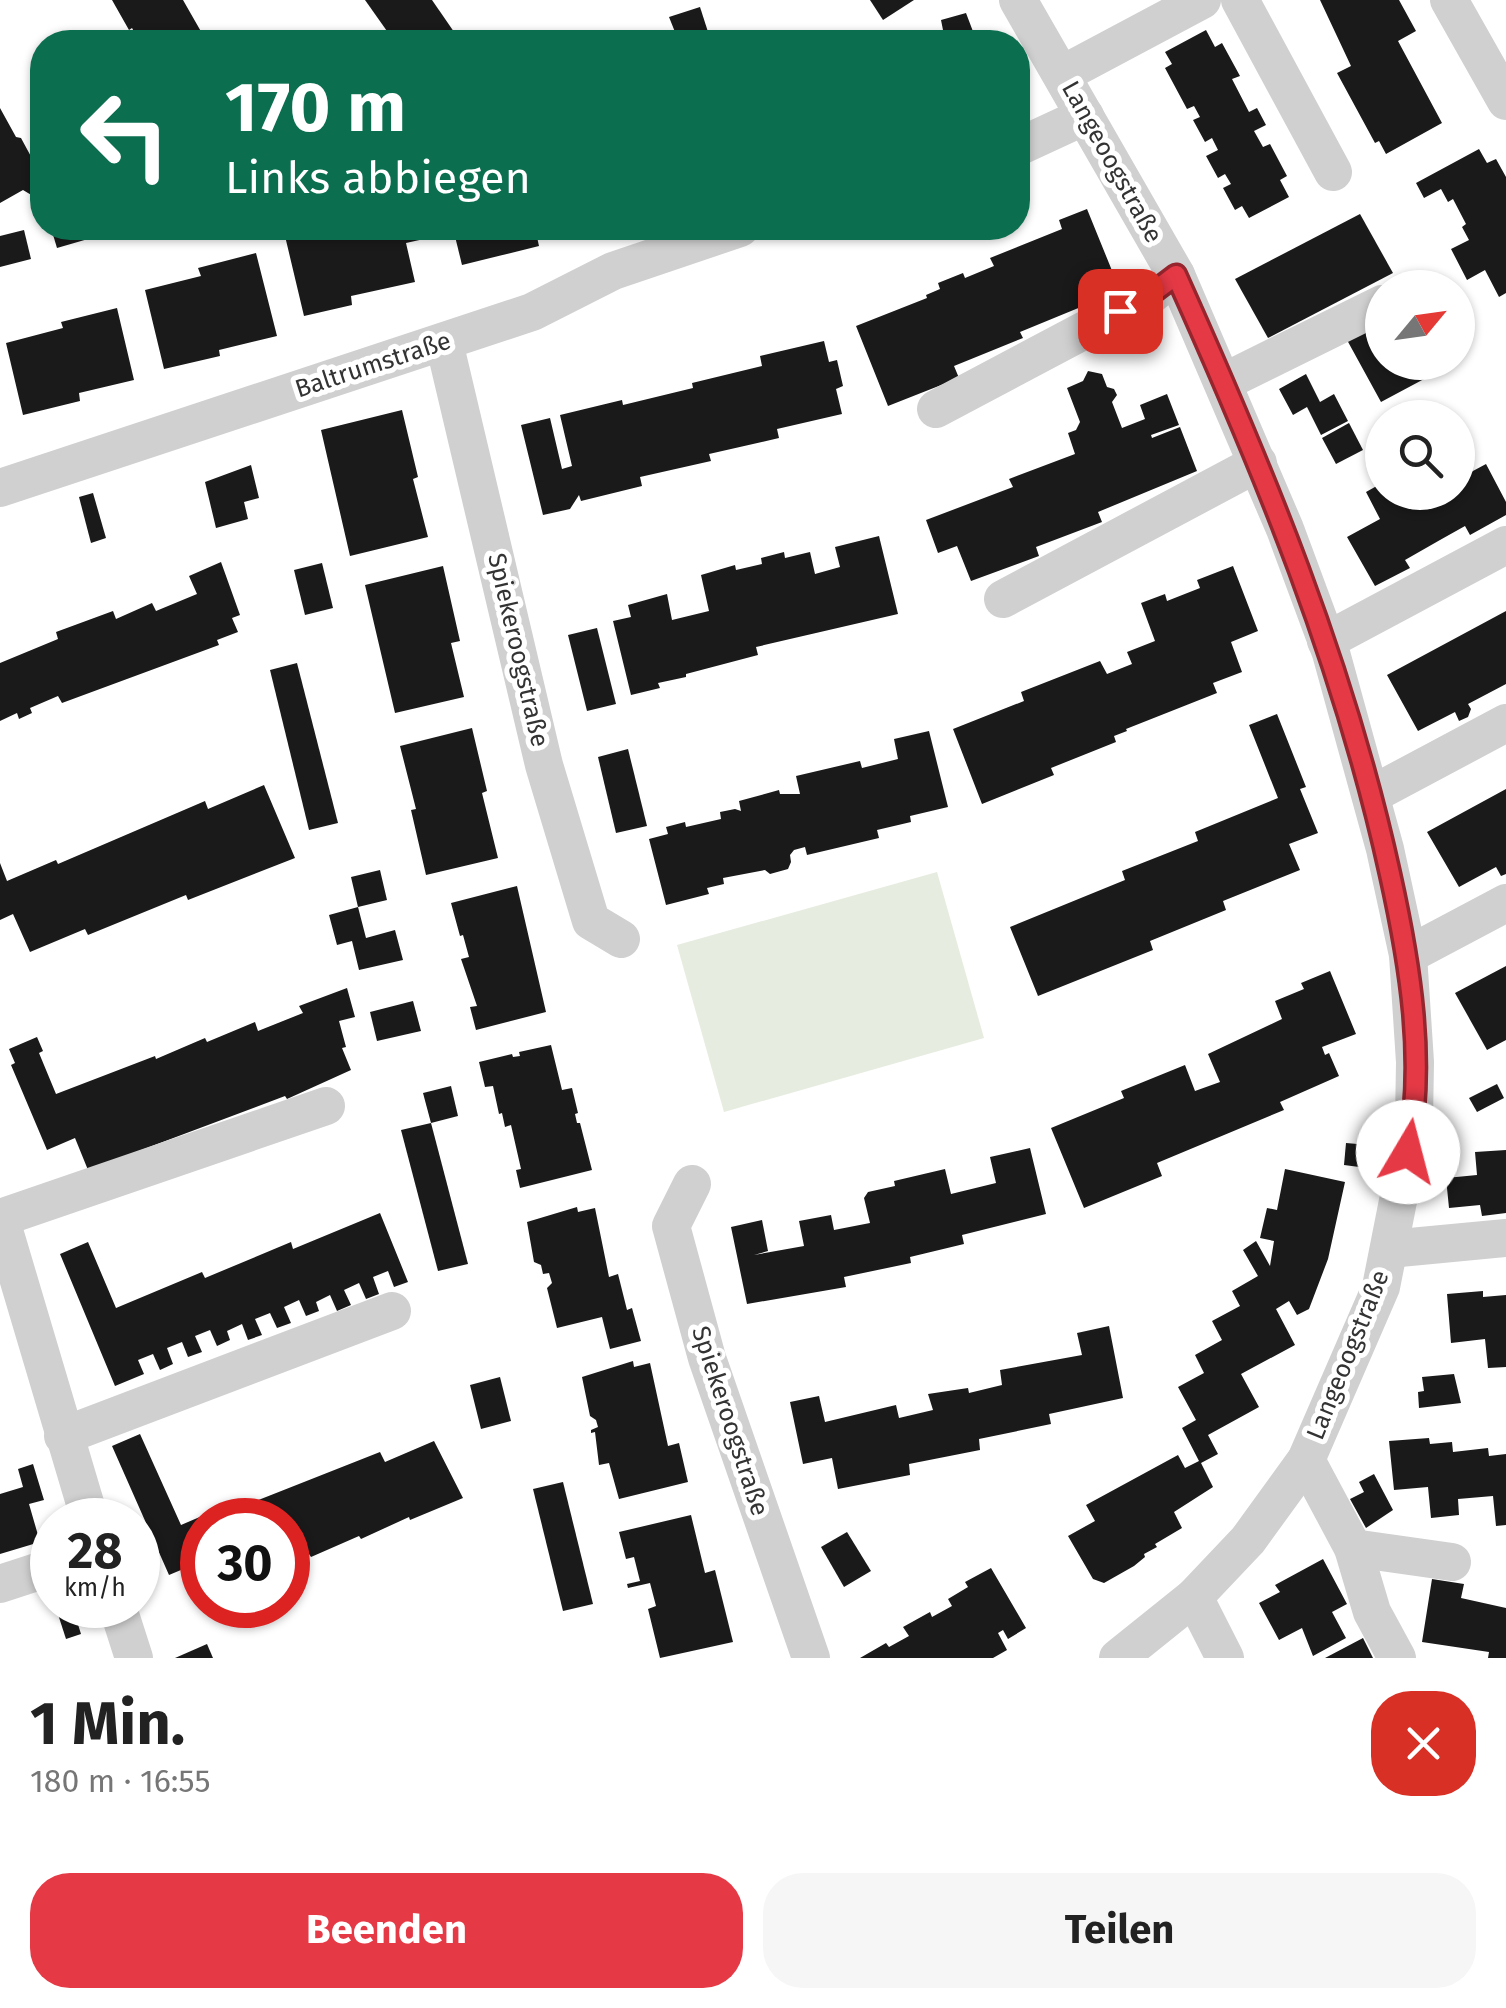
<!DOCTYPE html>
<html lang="de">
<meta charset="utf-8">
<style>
:root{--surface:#fff;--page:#f6f6f6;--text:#222;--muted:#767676;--accent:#e63946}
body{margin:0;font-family:"Fira Sans",sans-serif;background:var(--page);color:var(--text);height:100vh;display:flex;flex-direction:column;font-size:38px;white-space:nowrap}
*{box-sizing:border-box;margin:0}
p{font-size:32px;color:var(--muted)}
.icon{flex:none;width:55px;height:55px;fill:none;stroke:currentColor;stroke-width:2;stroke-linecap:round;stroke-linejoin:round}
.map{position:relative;height:1658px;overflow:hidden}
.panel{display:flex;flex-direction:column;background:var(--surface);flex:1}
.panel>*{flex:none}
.top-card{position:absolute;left:30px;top:30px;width:1000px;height:210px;border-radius:40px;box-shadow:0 2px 8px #0004;background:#0b6e4f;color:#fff;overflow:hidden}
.needle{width:65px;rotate:61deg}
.controls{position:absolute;left:1365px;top:270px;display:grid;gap:20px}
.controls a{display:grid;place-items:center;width:110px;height:110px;border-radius:50%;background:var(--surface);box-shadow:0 2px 8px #0004;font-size:50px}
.speed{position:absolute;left:30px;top:1498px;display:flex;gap:20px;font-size:50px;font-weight:700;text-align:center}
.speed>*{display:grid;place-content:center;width:130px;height:130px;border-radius:50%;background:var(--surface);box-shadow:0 2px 8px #0004;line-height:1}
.speed small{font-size:25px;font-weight:400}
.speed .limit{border:15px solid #d22;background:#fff;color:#111}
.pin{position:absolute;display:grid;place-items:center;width:85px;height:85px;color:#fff;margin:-42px;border-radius:20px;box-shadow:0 5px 15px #0006}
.me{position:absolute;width:110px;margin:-55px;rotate:8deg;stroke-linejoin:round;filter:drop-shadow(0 0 8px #0008)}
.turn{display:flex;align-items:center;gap:35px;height:210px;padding:0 30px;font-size:45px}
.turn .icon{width:130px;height:130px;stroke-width:2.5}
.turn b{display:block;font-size:70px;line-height:85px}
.round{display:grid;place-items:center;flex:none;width:105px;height:105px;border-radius:40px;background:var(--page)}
.headline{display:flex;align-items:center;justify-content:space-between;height:170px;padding:0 30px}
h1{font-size:60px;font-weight:700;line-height:75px}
.cta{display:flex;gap:20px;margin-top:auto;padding:20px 30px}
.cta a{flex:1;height:115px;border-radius:40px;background:var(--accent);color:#fff;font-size:40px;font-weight:700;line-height:115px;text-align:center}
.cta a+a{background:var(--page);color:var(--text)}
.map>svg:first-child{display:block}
</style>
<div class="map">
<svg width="1506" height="1658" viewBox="0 0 1506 1658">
<rect width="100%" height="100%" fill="#fff"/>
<polygon fill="#e6ecdf" points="937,872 984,1038 724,1112 677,945"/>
<g fill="#1a1a1a">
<polygon points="112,0 183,0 203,35 206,34 211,42 140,42 132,28 129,30"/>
<polygon points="365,0 432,0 461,42 394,41"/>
<polygon points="870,0 914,0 883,20"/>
<polygon points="1320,0 1399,0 1416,31 1398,41 1442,123 1386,154 1379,141 1375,143 1337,73 1351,66"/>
<polygon points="700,7 709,35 679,42 669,17"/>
<polygon points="966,13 977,42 893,42 943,30 941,20"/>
<polygon points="1206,30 1215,47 1222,43 1240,76 1232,79 1249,112 1257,108 1266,125 1254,131 1263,147 1270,144 1287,176 1280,180 1289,197 1249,218 1242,206 1235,210 1223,188 1231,184 1225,174 1218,178 1206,156 1218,150 1212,138 1205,142 1193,120 1200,117 1194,106 1187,109 1165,68 1172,64 1165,52"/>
<polygon points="0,108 16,137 21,138 41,175 38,177 42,185 41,192 33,196 23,190 0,203"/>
<polygon points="1479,149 1487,163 1496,159 1506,177 1506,293 1499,297 1485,270 1467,280 1451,249 1469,240 1462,227 1466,224 1453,199 1448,202 1441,189 1424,198 1416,183"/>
<polygon points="1087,209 1115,278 1087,289 1093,302 1020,332 1023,338 954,366 959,378 888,406 856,326 927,298 926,295 940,289 938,283 963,273 965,278 994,266 990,258 1062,229 1059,220"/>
<polygon points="1360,214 1393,273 1268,338 1235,279"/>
<polygon points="51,228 111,228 112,232 57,248"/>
<polygon points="323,228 450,228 451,233 406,243 415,282 351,296 352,305 304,316 285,236"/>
<polygon points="453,228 535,228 539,246 462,265"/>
<polygon points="24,230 31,259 0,267 0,236"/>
<polygon points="256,253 277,336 219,350 220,356 164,369 145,290 201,276 198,268"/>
<polygon points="117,308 134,380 79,393 80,401 23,415 6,343 63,328 61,322"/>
<polygon points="1382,321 1382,362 1434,362 1439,371 1381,402 1347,340"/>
<polygon points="824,341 829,362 837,360 843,386 836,389 842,414 777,429 779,438 709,454 711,461 640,477 642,486 581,501 579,495 570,509 543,515 521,425 550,418 562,469 572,466 560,415 622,400 623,405 693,388 692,383 762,366 760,356"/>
<polygon points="1088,371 1102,374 1107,387 1114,389 1117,395 1112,402 1122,428 1145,419 1140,405 1167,394 1179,425 1151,435 1152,438 1180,427 1197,471 1098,512 1102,522 1036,547 1039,556 971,581 957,546 938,553 926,520 1013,487 1009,479 1075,454 1068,433 1076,430 1080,422 1067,388 1083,381"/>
<polygon points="1306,374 1320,402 1334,394 1348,421 1321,435 1307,407 1293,415 1279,389"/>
<polygon points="402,410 418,477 413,479 428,537 350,556 321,430"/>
<polygon points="1349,423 1363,450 1336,464 1322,438"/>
<polygon points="1486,464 1506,502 1506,515 1470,535 1465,526 1440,540 1405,560 1410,568 1375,586 1347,537 1380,519 1366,492 1382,483 1382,492 1458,492 1458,479"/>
<polygon points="251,465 259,498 244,502 248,519 216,528 205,482"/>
<polygon points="93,493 106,538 91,543 79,497"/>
<polygon points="879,536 898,614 756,647 758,655 686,674 686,677 658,683 660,688 631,695 613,621 631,617 628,605 667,594 672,620 709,611 701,575 735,565 736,570 762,564 761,558 784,552 785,558 810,552 815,574 840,567 835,547"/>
<polygon points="221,562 240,615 232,618 238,632 217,640 219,645 62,703 58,696 30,708 32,713 19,719 17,713 0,721 0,663 58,639 56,632 113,611 116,619 152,603 156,611 197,594 189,576"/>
<polygon points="322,563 333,608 305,615 294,570"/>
<polygon points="443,566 460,641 451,643 464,697 395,713 365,585"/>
<polygon points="1233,566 1258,631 1231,642 1242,672 1213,683 1217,693 1126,729 1127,731 1114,736 1116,742 1051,768 1054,775 982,804 953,729 1024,701 1021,692 1100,661 1107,674 1132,664 1127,652 1155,641 1141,603 1165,594 1167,601 1200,588 1197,580"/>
<polygon points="1506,611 1506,684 1468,704 1471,709 1468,717 1459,721 1455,712 1418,731 1387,675"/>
<polygon points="597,628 616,704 587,711 568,635"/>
<polygon points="297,663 338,823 309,830 270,670"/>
<polygon points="1277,714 1306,787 1300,789 1318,833 1289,844 1300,870 1223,901 1226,910 1150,941 1153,950 1038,996 1010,927 1125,880 1122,871 1198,841 1195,832 1278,798 1249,725"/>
<polygon points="472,728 487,791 482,793 498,858 426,875 411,810 416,809 400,746"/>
<polygon points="929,731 948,807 910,816 911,822 877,830 879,838 807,855 805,847 794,850 790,855 791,862 788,869 770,874 765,870 723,878 724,884 707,888 709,894 666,905 649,839 668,834 666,827 685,822 686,827 721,819 720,812 735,809 741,811 739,801 779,790 780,794 800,794 796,776 860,761 862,768 898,759 894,739"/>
<polygon points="628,749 647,826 616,833 598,757"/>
<polygon points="264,785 295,858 188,900 186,895 88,935 85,929 30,952 13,914 0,920 0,863 7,881 56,860 58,864 205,801 208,809"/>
<polygon points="1506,789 1506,874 1501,876 1496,867 1459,887 1427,832"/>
<polygon points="380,870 387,900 358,907 366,938 395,930 403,960 359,970 352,941 337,945 329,915 358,907 351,877"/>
<polygon points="517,886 546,1012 476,1030 470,1007 477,1006 461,959 469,957 463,935 460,936 451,903"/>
<polygon points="1506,966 1506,1040 1487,1050 1455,993"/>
<polygon points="1330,971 1356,1034 1322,1047 1325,1055 1329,1053 1339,1076 1280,1102 1284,1110 1157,1163 1162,1176 1084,1208 1051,1128 1124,1098 1121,1091 1185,1065 1195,1091 1220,1082 1208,1054 1282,1019 1275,1001 1304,989 1301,983"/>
<polygon points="347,988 355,1017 339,1021 346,1047 342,1048 351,1070 287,1099 285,1096 88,1170 75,1138 47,1150 11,1065 15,1063 9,1049 37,1037 43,1051 39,1053 56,1094 155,1056 156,1059 205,1038 207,1042 255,1022 258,1031 303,1013 299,1006"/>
<polygon points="413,1001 421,1031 377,1041 370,1012"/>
<polygon points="551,1045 562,1090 572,1088 578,1113 575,1114 577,1123 580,1123 592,1170 520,1188 516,1170 521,1169 511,1125 505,1127 502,1113 499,1114 493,1086 485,1087 479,1062 512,1054 513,1057 520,1056 519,1052"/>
<polygon points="1497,1084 1504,1098 1477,1112 1469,1098"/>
<polygon points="451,1086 458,1116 431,1123 423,1093"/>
<polygon points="431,1123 468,1264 438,1271 401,1130"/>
<polygon points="1346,1143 1369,1145 1367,1168 1344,1165"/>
<polygon points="1030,1148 1046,1214 962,1235 964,1244 910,1257 911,1263 844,1277 846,1287 747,1304 731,1227 762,1220 768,1251 754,1255 804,1246 799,1221 831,1215 834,1230 870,1223 864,1198 868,1192 895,1186 894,1181 945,1169 951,1194 996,1183 990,1157"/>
<polygon points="1506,1150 1506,1213 1482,1216 1480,1205 1449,1208 1446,1178 1477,1175 1475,1152"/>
<polygon points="1285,1169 1345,1182 1328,1259 1309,1309 1297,1315 1289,1301 1276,1309 1295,1345 1241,1374 1259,1407 1208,1435 1218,1454 1201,1463 1213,1487 1174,1512 1182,1528 1155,1544 1157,1547 1144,1554 1145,1557 1134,1566 1104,1583 1093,1579 1068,1536 1095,1521 1086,1505 1178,1455 1185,1468 1199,1461 1182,1428 1196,1420 1178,1387 1204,1373 1195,1355 1222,1340 1212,1321 1240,1306 1232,1291 1258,1276 1243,1250 1256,1241 1270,1266 1274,1241 1260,1238 1267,1208 1277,1210"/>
<polygon points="577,1207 578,1212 595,1208 609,1277 618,1274 627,1310 632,1308 641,1341 610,1349 602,1317 557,1328 547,1288 552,1283 549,1273 543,1274 541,1265 534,1262 527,1222"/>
<polygon points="380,1213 408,1282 394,1287 388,1271 373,1277 379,1294 366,1299 359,1283 344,1290 351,1305 337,1311 330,1295 316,1302 319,1311 306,1316 299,1300 284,1307 291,1323 277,1328 270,1313 255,1319 262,1335 248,1340 242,1324 227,1331 230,1340 217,1346 210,1330 195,1336 202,1352 188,1357 182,1342 167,1348 173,1364 160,1370 153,1354 138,1360 144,1374 115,1386 60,1254 88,1242 116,1308 202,1272 205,1278 291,1242 293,1249"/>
<polygon points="1483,1291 1483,1297 1506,1295 1506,1367 1488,1368 1485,1339 1451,1343 1447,1294"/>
<polygon points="1109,1326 1123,1398 1049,1414 1051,1424 979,1439 980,1450 909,1464 910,1475 838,1489 832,1458 803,1464 790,1402 819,1396 825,1422 896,1405 899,1418 933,1410 928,1394 968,1388 969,1393 1002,1385 1000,1370 1082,1355 1077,1333"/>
<polygon points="633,1361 634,1367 650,1363 668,1446 679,1443 688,1482 619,1499 609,1463 599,1465 595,1432 591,1433 591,1430 598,1427 596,1420 590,1416 582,1377"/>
<polygon points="1454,1374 1461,1403 1419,1408 1418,1392 1424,1391 1422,1377"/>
<polygon points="500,1377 511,1421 481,1429 470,1385"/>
<polygon points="140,1434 181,1525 230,1504 233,1510 380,1452 385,1462 434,1441 463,1498 410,1520 409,1517 361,1539 359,1536 311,1557 309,1554 288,1563 288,1520 202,1520 202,1602 188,1567 169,1575 112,1446"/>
<polygon points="1429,1438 1430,1444 1452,1442 1453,1452 1488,1448 1489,1456 1506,1454 1506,1525 1496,1526 1493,1496 1458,1499 1459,1515 1431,1518 1428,1487 1394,1490 1389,1441"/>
<polygon points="33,1464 44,1500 29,1504 40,1542 0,1554 0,1494 23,1487 18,1469"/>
<polygon points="1374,1474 1393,1510 1366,1528 1350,1499 1364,1492 1359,1482"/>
<polygon points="563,1482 593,1604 563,1611 533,1489"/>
<polygon points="691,1515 705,1573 715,1570 733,1642 660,1658 648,1609 656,1606 650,1583 628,1588 627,1584 640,1581 634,1557 626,1559 619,1532"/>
<polygon points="847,1532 871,1571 844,1587 821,1547"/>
<polygon points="1323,1559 1347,1604 1332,1612 1346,1638 1313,1656 1302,1628 1279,1640 1259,1603 1280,1592 1275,1585"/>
<polygon points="991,1568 1026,1628 1008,1639 1003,1630 998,1633 1007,1650 993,1658 860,1658 886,1643 889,1647 909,1636 903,1627 930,1612 932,1617 952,1606 948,1599 968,1587 965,1582"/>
<polygon points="1432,1579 1464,1584 1461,1598 1506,1608 1506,1658 1488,1658 1489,1652 1422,1642"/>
<polygon points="55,1605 72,1605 81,1634 66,1639"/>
<polygon points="1363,1638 1373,1658 1325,1658"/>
<polygon points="207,1644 213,1658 175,1658"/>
</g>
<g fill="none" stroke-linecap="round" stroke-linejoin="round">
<g stroke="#d0d0d0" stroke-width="38">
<polyline points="1018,0 1176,275 1285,529 1331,653 1385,849 1408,955 1415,1062 1414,1120 1381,1287 1306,1460 1248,1540 1194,1597 1118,1658"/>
<polyline points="1240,0 1333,172"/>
<polyline points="1449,0 1506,101"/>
<polyline points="1063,74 1202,0"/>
<polyline points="1018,147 1085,116"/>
<polyline points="444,342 544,765 591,921 621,939"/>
<polyline points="1224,382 1382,304"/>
<polyline points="936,409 1151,295 1176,275"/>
<polyline points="0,488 532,312 613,271 740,228"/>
<polyline points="1003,599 1258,463"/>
<polyline points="1326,641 1506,545"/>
<polyline points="1371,795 1506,723"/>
<polyline points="1408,955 1506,903"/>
<polyline points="692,1184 671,1226 707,1358 811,1658"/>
<polyline points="0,1217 90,1520"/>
<polyline points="0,1218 326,1106"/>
<polyline points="1389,1249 1506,1238"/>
<polyline points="63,1436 392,1311"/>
<polyline points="1306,1460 1353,1548 1372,1612 1397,1658"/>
<polyline points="1353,1548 1452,1562"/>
<polyline points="0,1584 52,1567"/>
<polyline points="1194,1597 1225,1658"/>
<polyline points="117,1605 134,1658"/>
</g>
</g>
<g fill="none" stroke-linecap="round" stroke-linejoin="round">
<g stroke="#96252e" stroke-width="25">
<path id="route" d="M1120,311L1151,294L1176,275C1264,471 1344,664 1390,874C1410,964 1426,1061 1408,1152"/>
</g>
<use href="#route" stroke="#e63946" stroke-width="18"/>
</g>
<g text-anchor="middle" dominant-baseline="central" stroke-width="10" stroke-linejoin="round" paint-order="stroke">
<g font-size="25" fill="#333" stroke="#fff">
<text transform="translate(1112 162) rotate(61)">Langeoogstraße</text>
<text transform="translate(373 365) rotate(-18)">Baltrumstraße</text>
<text transform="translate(518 650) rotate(77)">Spiekeroogstraße</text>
<text transform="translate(1348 1355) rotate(-68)">Langeoogstraße</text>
<text transform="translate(730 1421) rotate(72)">Spiekeroogstraße</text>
</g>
</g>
</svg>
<div class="controls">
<a><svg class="needle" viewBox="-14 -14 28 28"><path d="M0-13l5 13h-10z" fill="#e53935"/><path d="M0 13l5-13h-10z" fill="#767676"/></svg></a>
<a><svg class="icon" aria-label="search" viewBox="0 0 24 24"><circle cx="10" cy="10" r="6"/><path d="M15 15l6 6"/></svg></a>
</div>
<div class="speed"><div>28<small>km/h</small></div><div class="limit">30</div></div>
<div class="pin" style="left:1120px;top:311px;background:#d93025"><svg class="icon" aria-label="arrive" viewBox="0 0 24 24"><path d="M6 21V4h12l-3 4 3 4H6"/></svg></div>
<svg class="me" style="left:1408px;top:1152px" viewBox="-20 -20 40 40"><circle r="19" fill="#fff"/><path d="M0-13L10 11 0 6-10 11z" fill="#e63946"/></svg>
<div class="top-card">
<div class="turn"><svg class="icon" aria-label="left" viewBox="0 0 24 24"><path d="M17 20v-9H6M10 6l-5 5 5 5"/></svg><div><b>170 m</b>Links abbiegen</div></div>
</div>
</div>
<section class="panel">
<div class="headline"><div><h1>1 Min.</h1><p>180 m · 16:55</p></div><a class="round" style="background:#d93025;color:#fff"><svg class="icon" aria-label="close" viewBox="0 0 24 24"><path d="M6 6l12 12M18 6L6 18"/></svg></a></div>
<div class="cta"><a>Beenden</a><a>Teilen</a></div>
</section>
